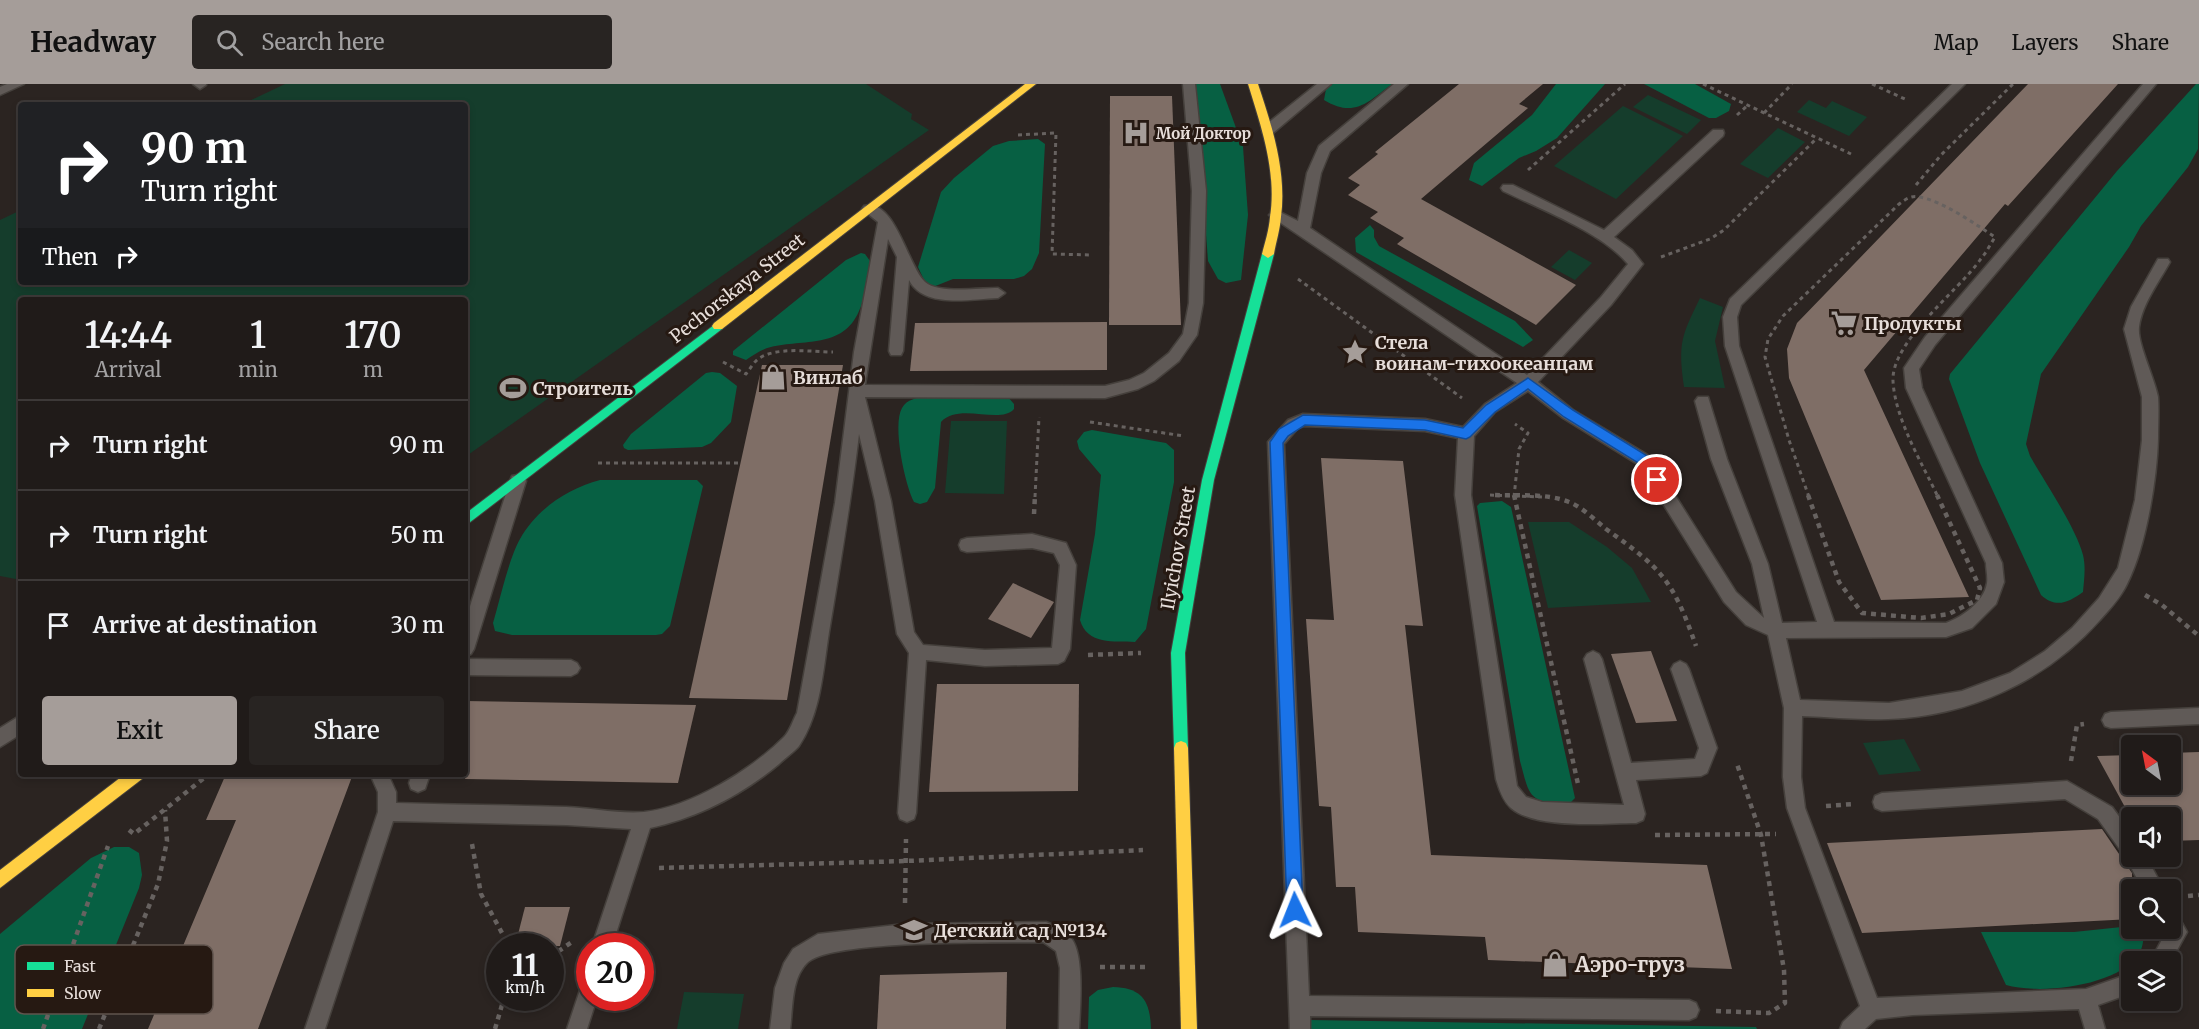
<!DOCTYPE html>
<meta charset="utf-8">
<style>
:root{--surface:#201b19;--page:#282422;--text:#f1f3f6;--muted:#a2a1a2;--line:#3d3938;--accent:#a59d99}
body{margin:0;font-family:Merriweather,serif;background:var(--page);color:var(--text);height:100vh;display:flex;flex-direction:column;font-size:22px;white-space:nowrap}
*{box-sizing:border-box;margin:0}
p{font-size:20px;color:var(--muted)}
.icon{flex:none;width:33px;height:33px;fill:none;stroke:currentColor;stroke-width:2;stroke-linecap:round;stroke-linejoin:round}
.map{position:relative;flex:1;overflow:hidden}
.drawer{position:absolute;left:18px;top:213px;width:450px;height:480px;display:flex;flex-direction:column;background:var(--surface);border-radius:6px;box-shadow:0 3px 9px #0003,0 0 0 2px var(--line)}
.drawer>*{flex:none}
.guide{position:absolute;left:18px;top:18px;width:450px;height:183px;border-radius:6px;box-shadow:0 3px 9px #0003,0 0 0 2px var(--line);background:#202124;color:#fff;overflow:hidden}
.needle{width:39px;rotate:328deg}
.buttons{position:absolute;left:2121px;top:651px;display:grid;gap:12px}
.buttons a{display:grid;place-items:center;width:60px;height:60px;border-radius:6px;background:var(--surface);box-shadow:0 3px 9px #0003,0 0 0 2px var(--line);font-size:30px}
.speed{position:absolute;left:486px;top:849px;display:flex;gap:12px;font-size:30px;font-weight:700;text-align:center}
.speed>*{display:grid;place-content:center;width:78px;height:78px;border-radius:50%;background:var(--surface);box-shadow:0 3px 9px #0003,0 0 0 2px var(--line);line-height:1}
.speed small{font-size:15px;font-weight:400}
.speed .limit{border:9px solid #d22;background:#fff;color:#111}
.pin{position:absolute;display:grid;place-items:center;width:51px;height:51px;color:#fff;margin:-26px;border:3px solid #fff;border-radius:50%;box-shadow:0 2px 6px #0007}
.me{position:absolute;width:66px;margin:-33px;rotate:358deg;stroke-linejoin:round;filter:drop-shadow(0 0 4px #0008)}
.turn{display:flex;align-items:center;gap:21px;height:126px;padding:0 24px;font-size:27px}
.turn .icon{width:78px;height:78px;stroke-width:2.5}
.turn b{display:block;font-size:42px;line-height:51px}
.then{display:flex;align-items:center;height:57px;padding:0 24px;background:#0003;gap:12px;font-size:22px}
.eta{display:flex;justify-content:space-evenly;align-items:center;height:102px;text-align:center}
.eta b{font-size:36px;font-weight:600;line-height:42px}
.button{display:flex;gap:12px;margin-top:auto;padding:12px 24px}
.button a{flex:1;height:69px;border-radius:6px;background:var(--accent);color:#111;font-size:24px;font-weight:600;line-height:69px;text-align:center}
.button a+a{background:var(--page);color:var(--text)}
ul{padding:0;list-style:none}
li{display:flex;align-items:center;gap:18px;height:90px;padding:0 24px;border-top:2px solid var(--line)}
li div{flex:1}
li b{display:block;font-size:22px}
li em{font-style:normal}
header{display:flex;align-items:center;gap:36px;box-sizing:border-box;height:84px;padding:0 30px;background:var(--accent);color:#111}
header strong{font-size:28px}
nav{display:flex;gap:33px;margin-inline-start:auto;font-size:21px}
.search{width:420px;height:54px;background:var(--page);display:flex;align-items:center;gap:15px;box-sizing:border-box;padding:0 21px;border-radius:6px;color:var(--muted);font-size:22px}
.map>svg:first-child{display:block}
</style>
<header>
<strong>Headway</strong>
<div class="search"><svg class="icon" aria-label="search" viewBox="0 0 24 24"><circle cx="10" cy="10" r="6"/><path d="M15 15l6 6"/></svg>Search here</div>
<nav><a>Map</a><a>Layers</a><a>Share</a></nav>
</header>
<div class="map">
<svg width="2199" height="945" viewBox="0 0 2199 945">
<rect width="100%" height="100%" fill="#2b2421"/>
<g fill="#153d2c">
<polygon points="285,0 866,0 912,30 911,35 929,46 465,373 465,216 21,216 21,496 0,492 0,136 21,126 21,198 465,198 465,21 241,21"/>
<polygon points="1648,11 1701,36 1687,50 1633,23"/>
<polygon points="1809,16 1826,24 1832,17 1867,33 1849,52 1797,28"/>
<polygon points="1623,22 1683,52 1616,115 1554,82"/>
<polygon points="1778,44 1805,58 1768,94 1740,80"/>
<polygon points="1569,166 1592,179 1575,196 1551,183"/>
<path d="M1700,214L1723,223L1715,257L1725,304L1684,303C1678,259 1681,253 1700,214Z"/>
<polygon points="951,337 1007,337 1004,410 945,409"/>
<polygon points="1528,438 1569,438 1607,463 1632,484 1651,518 1548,524"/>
<polygon points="1904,655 1921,687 1879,691 1863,659"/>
<polygon points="684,908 744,910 738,945 677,945"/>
</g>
<g fill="#076043">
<polygon points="1195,0 1220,0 1243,63 1248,131 1241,196 1226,199 1218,195 1208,177"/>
<path d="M1332,0H1392C1367,19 1354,34 1324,16L1326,5Z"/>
<polygon points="1556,0 1605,0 1557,54 1536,67 1519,74 1482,102 1469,96 1474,79 1532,31"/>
<polygon points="1644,0 1695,0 1731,20 1729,27 1716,34 1709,34"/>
<path d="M2196,0H2199L2198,65L2188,83L2141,142L2129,163L2041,290L2026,360L2030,372C2045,398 2076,444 2083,471C2086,483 2084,496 2083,508C2069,518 2056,525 2041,511L1980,379L1949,295L1950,290L2117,87Z"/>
<polygon points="1038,55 1045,60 1039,169 1032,185 1024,192 1014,195 953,195 933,203 924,196 918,183 941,108 954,94 993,62 1009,57"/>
<polygon points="1370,141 1374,146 1374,153 1379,162 1515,237 1533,256 1523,263 1356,168 1355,154"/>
<path d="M861,169L865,170L870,177C867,193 866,212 859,227C843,265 803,255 771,263C762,265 754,271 746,276L733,271V267L846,176Z"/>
<polygon points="712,288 720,289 737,302 731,338 711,359 702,363 628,366 624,364 623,361 631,350 706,289"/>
<path d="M926,312H1007L1014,320V325C1000,341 959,318 941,338L935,404L927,418L920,420L914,418C905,401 892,341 902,324C907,315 917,314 926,312Z"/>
<path d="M1092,346L1166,359L1174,366V398L1146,545L1135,558C1114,557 1087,561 1080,536L1095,450L1101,391L1079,365L1077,357L1084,348Z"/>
<path d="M600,396H697L703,402L670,542L662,550L656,551H512L495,547L493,539C500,516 509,474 520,455C537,425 567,405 600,396Z"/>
<path d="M1502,417L1511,423L1575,714L1568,721C1528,717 1530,714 1520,677L1477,422L1480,419Z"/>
<polygon points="114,763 129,763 139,769 142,791 139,804 82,945 0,945 0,850 91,774"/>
<path d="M2131,842L2132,844L2139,845L2145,848C2143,855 2143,864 2139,870C2118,902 2041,911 2006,901L1981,848H2074Z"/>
<path d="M1113,903C1142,904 1150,916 1151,945H1088L1089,913L1098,906Z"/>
<polygon points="1310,936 1756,943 1757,945 1311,945"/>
</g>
<g fill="#7f6e66">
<polygon points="1459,0 1543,0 1519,20 1528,24 1421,115 1576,201 1536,241 1397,160 1404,154 1370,134 1378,128 1348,111 1360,101 1348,94 1378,70 1375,68"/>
<polygon points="2028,0 2118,0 2008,122 2005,120 1864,286 1969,513 1881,516 1789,294 1787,265 1797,239"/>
<polygon points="1110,12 1172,12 1181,241 1109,241"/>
<polygon points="1107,238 1107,286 910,287 915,239"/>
<polygon points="762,281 843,281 787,616 689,614"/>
<polygon points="1321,374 1403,377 1423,542 1405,541 1431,771 1707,781 1732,885 1488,876 1485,853 1358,848 1355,803 1336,803 1331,723 1319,722 1306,535 1334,536"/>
<polygon points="1013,499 1054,518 1031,554 988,535"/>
<polygon points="1651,567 1677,637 1636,639 1611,570"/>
<polygon points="937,600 1079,600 1078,707 929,708"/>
<polygon points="465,617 696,621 678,699 620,698 465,695"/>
<polygon points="2199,668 2199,756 2170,757 2170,734 2132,734 2132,736 2097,672 2132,671 2132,700 2170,700 2170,669"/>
<polygon points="226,690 353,690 258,945 148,945 236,736 206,736"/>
<polygon points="2102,745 2132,789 2132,835 1862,849 1827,759"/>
<polygon points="525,823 570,823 560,862 515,862"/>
<polygon points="1007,888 1006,945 877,945 880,891"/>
</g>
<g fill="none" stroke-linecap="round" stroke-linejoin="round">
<g stroke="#45403c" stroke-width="3">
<g id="lane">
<polygon points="7,0 24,0 0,11 0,3"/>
<polygon points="193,0 206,0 206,1 200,5"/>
<path d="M1183,0H1195L1206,107L1203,219L1197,251L1179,277L1154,297L1138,305L1105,314L865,313L891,417L914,548L923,561L985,566L1052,564L1060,481L1054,469L1032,464L967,468L961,466L959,461L961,456L967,454L1032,450L1066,459L1076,481L1070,565L1064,577L1058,580L985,582L926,576L916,729L914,735L907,738L900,735L898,729L909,569L897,550L875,417L859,350C851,417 840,482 829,548C823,586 821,629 799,662C794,668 785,674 779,680C742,711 697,734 650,744L612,862H592L631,745L567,741L393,737L325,945H305L378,728V708L370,690H388L396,708V719C453,721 510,721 566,723C591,724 619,730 644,728C691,723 751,686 784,653C790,647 793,636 797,629L835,419L854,268L878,138L862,125L864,122C895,113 908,183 925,198C938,210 980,204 998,204L1005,209L998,214C970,215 924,225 909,196L903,267L901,271H891L889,267L897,173L888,155L865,301L1105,302L1129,296L1144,289L1169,269L1183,250L1189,219L1192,107Z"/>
<polygon points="1317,0 1331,0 1273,49 1263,49 1262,46 1263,43"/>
<path d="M1394,0H1408L1330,67L1321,89L1310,144L1527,291L1601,213L1628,180C1601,148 1542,126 1503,107L1501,104L1503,101H1513L1604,146L1713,46H1723L1724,49L1723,52L1614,153L1632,166L1643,180L1611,221L1538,298L1573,326L1651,373L1736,508L1764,534L1752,480L1711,375L1695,317L1698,313H1708L1727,375L1768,480L1782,539L1817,538L1725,262L1723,233L1730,215L1952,0H1965L1741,221L1737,233L1739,262L1834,538L1946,539C1962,533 1984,518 1987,499C1988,493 1986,485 1986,479L1906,304L1904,284L1925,253L2143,0H2156L1935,261L1919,285L1922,304L2002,479L2004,498L1996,520L1972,544L1946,553L1786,554L1800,616L1889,619L1962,607L2010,589L2045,567L2072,544L2099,514L2118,484L2135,416L2142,356V313L2124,245L2131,223L2158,175H2168L2170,178C2159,198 2142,220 2139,243C2137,259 2155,295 2158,313C2159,326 2158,341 2158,354C2157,395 2146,463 2127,500C2121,513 2110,525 2100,536C2047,596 1969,633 1888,635C1860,636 1830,633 1802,632L1801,693L1805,724L1877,914L2086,905L2132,889V909L2098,921L2105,945H2085L2079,925L1913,931L1876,935L1865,945H1840L1843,938L1860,922L1787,724L1783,693L1784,624L1768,551L1746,541L1724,518L1639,381L1563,334L1528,307L1495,328L1474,352L1471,411L1517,702L1526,713L1542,718L1624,721L1584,575L1587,570L1593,567L1599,570L1602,575L1631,679L1695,675L1699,664L1671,585L1674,580L1680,577L1686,580L1689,585L1717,664L1707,689L1701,692L1636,696L1645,730L1643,736L1636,739C1604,739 1537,746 1511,724C1503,717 1499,705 1496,695L1455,411L1458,354L1425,347L1304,342L1298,344L1284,360L1309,912L1689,916L1696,919L1699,926L1696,933L1689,936L1310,932V945H1290L1268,358L1288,336L1303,330L1425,335L1463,343L1485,320L1517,299L1269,131L1276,126L1298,137L1307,89L1319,62Z"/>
<polygon points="518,391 524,392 526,397 474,565 471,570 465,573 465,538 510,397 512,392"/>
<polygon points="465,575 571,576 577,579 580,584 577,589 571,592 465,591"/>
<polygon points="2199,624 2199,640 2111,644 2105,642 2102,636 2105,630 2111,628"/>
<polygon points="21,631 21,650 0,663 0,644"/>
<polygon points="412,690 430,690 425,705 418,708 411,705 409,699"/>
<polygon points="2067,697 2112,723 2132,750 2132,772 2146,772 2164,806 2143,806 2126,774 2098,735 2065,715 1882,727 1875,724 1873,718 1875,712 1882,709"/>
<polygon points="2170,827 2177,830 2187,848 2170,879 2150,878 2166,848 2163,844 2170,844"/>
<path d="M1046,838C1054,841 1064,847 1070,853C1085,868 1080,924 1079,945H1059L1060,884L1056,867L1043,858C1003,859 830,855 807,879C791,895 793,924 790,945H770L775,904L784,879L793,865L818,850L905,840Z"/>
<polygon points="590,894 590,914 597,914 587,945 567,945 583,897"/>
</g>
</g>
<g stroke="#45403c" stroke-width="2">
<g id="fast">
<polygon points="1268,166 1274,170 1214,396 1185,569 1188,664 1186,669 1181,671 1176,669 1174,664 1171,569 1202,396 1262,170"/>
<polygon points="718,238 722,239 724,242 722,245 465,442 465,430"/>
</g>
</g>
<g stroke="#45403c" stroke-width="2">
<g id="slow">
<polygon points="1025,0 1036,0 722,245 714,245 712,242 714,239"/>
<path d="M1248,0H1258C1272,42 1287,88 1281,133C1280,146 1276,158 1274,170L1268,174L1262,170C1265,158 1269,146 1270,133C1277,88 1261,42 1248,0Z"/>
<polygon points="1181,657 1186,659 1188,664 1197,945 1181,945 1174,664 1176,659"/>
<polygon points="125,690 145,690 142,695 0,804 0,786"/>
</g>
</g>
<g stroke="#676260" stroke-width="3" stroke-dasharray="4 4" stroke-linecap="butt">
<polyline points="1703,0 1851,70"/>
<polyline points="1872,0 1907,16"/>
<polyline points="1764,29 1792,0"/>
<polyline points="1737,31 1747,22"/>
<polyline points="1018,51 1056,49 1052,170 1092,171"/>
<polyline points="1528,86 1625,0"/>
<polyline points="1916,101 1941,71 2013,0"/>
<polyline points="1661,173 1710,155 1724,146 1817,54"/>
<polyline points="1298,195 1462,314"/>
<path d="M723,278L746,290C750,285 753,279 758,275C777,262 811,268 833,268"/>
<polyline points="1413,278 1451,281"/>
<polyline points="1090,338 1184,352"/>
<polyline points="598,379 738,379"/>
<polyline points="1490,411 1542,413"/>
<polyline points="1035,413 1039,333"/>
<polyline points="1514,413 1519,365 1528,349 1515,340"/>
<path d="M1809,413L1789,356L1765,273L1768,255L1783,232L1898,121C1904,116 1911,111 1919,113C1943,117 1975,140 1995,153C1990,161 1986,169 1980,176C1958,207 1891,258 1893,297C1895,335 1922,379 1938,413"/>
</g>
<g stroke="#676260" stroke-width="4.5" stroke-dasharray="5 5" stroke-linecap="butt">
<path d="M1495,411C1519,412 1547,409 1569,418C1582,423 1595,436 1606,445C1662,485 1673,496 1696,562"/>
<polyline points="1514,411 1578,700"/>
<polyline points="1808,411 1839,498 1862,529 1921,534 1949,530 1977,516 1980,504 1937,411"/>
<polyline points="1034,430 1035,411"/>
<polyline points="2145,511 2162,521 2199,552"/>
<polyline points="1088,571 1141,569"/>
<polyline points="2071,677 2077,641 2084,640"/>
<polyline points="1826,722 1854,720"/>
<polyline points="129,746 134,750 209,690"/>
<polyline points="1655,751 1776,750"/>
<polyline points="472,760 481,810 509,862"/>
<polyline points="659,784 906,777 1143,766"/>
<polyline points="2188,812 2199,811"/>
<polyline points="905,819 906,755"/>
<polyline points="550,873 572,858"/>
<polyline points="1100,883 1147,883"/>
<polyline points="1716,927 1769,929 1785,919 1784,886 1761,751 1736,677"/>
<polyline points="43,945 108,762"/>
<polyline points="99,945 158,800 167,757 165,726"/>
<polyline points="495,945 504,914"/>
</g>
<use href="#lane" fill="#605a57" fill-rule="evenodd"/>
<use href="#fast" fill="#16e098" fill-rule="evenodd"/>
<use href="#slow" fill="#ffcf43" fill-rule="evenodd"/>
</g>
<polygon fill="#1a73e8" stroke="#114b97" stroke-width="1.5" points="1528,294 1573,326 1649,373 1664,396 1662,400 1652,400 1640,380 1564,333 1528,305 1495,328 1470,353 1466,355 1425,346 1305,341 1288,352 1283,359 1303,826 1300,832 1295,835 1289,832 1287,826 1270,358 1279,345 1303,331 1425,336 1463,344 1486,321"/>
<defs>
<g id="hospital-bare" transform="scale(2.07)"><path d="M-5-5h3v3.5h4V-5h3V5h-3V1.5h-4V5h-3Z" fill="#a59d99" stroke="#261912" stroke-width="2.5" paint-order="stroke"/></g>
<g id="supermarket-bare" transform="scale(2.07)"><path d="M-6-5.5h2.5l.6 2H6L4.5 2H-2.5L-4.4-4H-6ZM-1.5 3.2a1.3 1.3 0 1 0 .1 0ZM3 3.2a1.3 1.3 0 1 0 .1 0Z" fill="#a59d99" stroke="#261912" stroke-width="2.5" paint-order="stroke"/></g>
<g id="sight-bare" transform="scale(2.07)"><path d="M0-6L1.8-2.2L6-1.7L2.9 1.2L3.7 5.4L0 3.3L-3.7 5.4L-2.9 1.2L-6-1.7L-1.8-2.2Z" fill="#a59d99" stroke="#261912" stroke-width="2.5" paint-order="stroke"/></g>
<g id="shop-bare" transform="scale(2.07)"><path d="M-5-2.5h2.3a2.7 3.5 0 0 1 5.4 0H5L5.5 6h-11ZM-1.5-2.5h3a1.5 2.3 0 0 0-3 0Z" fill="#a59d99" stroke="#261912" stroke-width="2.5" paint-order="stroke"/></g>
<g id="stadium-bare" transform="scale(2.07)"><path d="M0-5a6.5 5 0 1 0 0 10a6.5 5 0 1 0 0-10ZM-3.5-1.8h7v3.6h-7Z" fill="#a59d99" stroke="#261912" stroke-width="2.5" paint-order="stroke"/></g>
<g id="school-bare" transform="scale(2.07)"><path d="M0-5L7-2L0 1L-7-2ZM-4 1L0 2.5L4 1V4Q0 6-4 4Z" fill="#a59d99" stroke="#261912" stroke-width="2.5" paint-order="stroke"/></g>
</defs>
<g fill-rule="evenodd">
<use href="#hospital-bare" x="1136" y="49"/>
<use href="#supermarket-bare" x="1844" y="239"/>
<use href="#sight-bare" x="1355" y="268"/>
<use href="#shop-bare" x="773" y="293"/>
<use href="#stadium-bare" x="513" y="304"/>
<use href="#school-bare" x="914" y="846"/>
<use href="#shop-bare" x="1555" y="880"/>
</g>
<g text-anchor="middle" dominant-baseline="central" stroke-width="6" stroke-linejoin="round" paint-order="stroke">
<g font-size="15" font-weight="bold" fill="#e7deda" stroke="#261912" text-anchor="start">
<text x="1156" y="49">Мой Доктор</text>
</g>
<g font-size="18" fill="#e7deda" stroke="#261912">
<text transform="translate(737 204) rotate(-38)">Pechorskaya Street</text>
<text transform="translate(1178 464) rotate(-80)">Ilyichov Street</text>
</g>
<g font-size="18" font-weight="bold" fill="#e7deda" stroke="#261912" text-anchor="start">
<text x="1864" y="239">Продукты</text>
<text x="1375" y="258">Стела<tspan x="1375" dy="21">воинам-тихоокеанцам</tspan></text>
<text x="793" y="293">Винлаб</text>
<text x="533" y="304">Строитель</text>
<text x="934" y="846">Детский сад №134</text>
</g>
<g font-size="21" font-weight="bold" fill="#e7deda" stroke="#261912" text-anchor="start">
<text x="1575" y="880">Аэро-груз</text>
</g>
</g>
<rect x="15" y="861" width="198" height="69" rx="9" fill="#261912" stroke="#60544e" stroke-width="1.5"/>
<rect x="27" y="878" width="27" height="8" fill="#16e098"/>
<rect x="27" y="905" width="27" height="8" fill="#ffcf43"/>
<g font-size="16" fill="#e7deda">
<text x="64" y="888">Fast</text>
<text x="64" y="915">Slow</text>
</g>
</svg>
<div class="buttons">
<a><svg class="needle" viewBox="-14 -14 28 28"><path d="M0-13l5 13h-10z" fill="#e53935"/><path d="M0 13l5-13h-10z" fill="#a2a1a2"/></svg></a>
<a><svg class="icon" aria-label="sound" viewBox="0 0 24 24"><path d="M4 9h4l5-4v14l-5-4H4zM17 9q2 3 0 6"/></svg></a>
<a><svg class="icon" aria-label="search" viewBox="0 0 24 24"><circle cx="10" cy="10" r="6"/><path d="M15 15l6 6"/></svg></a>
<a><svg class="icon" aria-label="layers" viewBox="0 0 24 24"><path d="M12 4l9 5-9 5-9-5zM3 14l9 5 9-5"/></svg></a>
</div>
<div class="speed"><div>11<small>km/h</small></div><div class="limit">20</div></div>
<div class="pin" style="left:1657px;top:396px;background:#d93025"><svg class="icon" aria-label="arrive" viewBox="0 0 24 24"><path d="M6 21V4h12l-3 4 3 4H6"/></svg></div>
<svg class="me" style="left:1295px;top:826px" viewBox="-20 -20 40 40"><path d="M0-17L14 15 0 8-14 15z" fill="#1a73e8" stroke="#fff" stroke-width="4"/></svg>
<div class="guide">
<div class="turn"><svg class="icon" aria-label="right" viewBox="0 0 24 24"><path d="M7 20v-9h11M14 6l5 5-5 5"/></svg><div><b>90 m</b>Turn right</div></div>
<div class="then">Then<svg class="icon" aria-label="right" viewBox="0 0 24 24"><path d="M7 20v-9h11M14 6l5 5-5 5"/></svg></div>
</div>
<section class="drawer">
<div class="eta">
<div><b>14:44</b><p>Arrival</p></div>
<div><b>1</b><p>min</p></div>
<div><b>170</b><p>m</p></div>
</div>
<ul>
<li><svg class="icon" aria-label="right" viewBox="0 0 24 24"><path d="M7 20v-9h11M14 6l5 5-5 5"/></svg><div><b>Turn right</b></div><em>90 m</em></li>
<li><svg class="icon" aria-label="right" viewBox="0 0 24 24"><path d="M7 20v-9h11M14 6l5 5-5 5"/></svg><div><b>Turn right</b></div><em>50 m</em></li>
<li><svg class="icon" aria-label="arrive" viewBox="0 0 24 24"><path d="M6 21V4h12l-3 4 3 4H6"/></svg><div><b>Arrive at destination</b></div><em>30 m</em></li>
</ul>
<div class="button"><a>Exit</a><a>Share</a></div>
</section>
</div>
